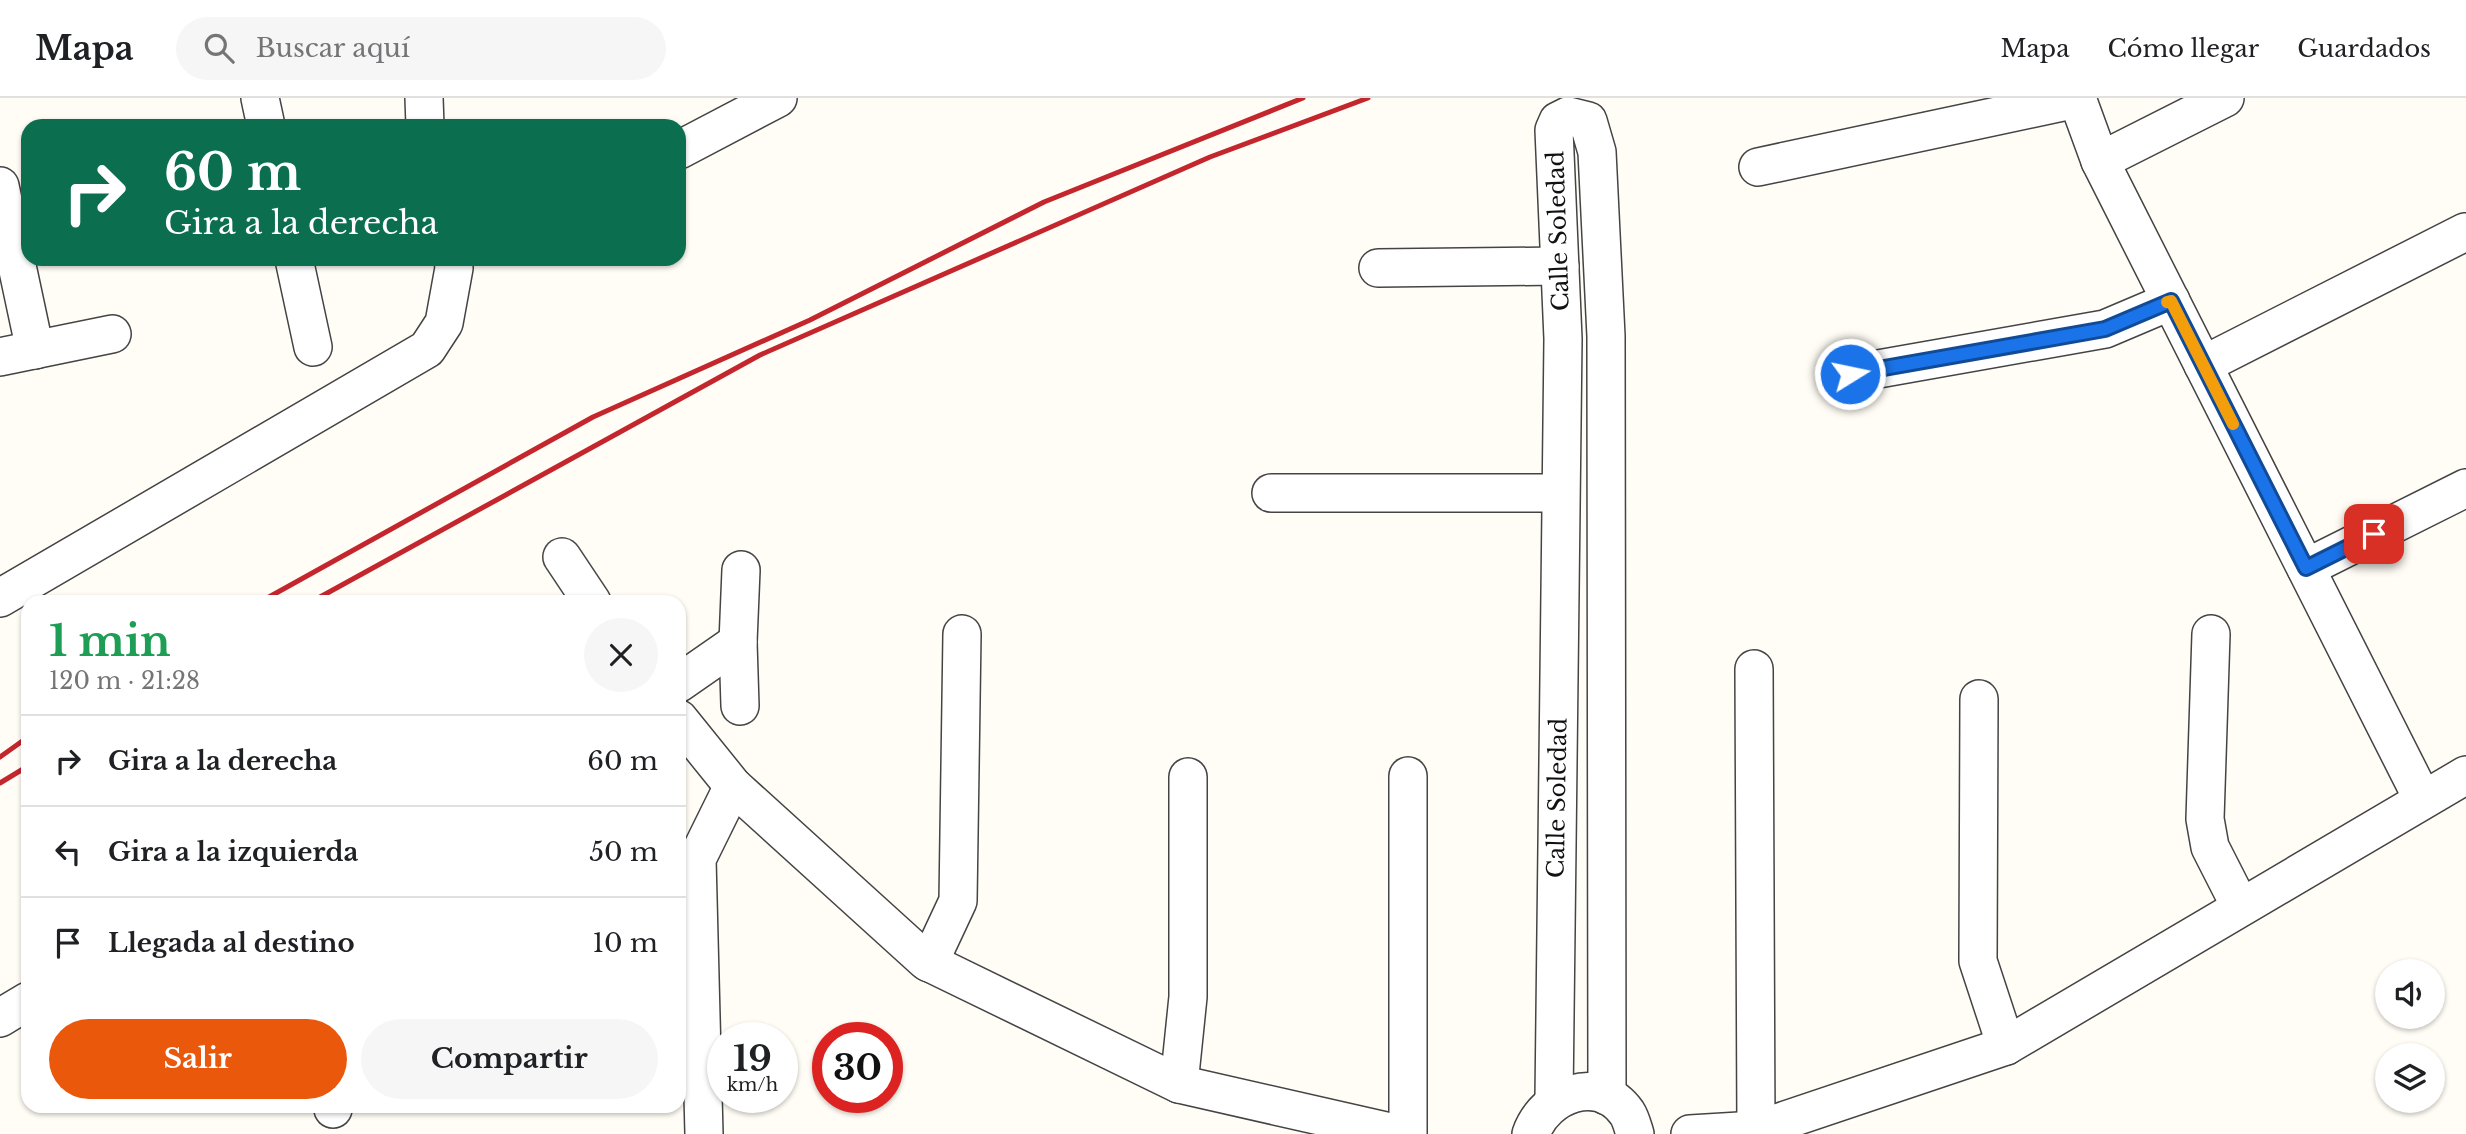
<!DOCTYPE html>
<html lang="es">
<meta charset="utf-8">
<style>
:root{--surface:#fff;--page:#f6f6f6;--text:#202124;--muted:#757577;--line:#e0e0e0;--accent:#ea580c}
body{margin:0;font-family:"Libre Baskerville",serif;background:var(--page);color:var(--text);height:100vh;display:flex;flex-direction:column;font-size:26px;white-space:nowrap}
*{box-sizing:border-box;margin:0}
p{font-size:23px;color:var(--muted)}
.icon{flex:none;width:38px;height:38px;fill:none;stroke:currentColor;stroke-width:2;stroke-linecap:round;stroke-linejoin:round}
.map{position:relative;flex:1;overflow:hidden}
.drawer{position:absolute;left:21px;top:497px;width:665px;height:518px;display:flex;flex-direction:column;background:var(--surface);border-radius:21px;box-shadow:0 2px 5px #0004}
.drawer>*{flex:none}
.guide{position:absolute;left:21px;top:21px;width:665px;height:147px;border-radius:21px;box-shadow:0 2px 5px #0004;background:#0b6e4f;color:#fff;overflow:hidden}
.fabs{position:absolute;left:2375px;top:861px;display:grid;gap:14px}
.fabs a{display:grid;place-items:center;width:70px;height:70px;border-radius:50%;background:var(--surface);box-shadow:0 2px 5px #0004;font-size:35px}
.speed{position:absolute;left:707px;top:924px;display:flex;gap:14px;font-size:35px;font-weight:700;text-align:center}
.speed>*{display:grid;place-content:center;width:91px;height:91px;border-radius:50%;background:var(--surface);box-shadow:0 2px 5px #0004;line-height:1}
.speed small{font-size:18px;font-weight:400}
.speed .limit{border:10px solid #d22;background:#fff;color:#111}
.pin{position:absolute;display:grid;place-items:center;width:60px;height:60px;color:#fff;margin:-30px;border-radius:14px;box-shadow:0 4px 10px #0006}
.me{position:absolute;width:77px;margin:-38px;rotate:80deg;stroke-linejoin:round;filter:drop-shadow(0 0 5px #0008)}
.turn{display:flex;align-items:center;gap:24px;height:147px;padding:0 28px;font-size:32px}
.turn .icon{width:91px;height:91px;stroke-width:2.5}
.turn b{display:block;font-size:49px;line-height:60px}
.round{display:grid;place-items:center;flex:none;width:74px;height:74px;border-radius:37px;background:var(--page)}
.summary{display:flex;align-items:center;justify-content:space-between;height:119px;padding:0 28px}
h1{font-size:42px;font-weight:700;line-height:52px;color:#1e9e55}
.cta{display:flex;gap:14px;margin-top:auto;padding:14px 28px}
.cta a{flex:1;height:80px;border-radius:42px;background:var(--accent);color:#fff;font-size:28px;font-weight:700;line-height:80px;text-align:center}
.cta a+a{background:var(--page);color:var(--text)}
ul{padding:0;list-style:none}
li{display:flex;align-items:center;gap:21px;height:91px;padding:0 28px;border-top:2px solid var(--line)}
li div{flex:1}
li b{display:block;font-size:26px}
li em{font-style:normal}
header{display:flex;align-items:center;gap:42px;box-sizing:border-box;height:98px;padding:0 35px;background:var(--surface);border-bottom:2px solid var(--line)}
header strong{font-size:33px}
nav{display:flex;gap:38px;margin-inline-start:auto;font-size:24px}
.search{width:490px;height:63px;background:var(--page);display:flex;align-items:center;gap:18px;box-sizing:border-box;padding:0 24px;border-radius:38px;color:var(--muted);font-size:26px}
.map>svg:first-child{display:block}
</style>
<header>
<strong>Mapa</strong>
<div class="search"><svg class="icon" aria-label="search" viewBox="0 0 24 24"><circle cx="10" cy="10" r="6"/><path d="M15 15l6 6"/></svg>Buscar aquí</div>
<nav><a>Mapa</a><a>Cómo llegar</a><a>Guardados</a></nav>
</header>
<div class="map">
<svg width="2466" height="1036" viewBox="0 0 2466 1036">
<rect width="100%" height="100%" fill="#fffdf5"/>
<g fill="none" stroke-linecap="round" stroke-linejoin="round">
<g stroke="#444" stroke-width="40">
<g id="street">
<polyline points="260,0 266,28"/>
<polyline points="424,0 425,28"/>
<polyline points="2077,0 2100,63 2422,700"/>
<polyline points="679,52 778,0"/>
<polyline points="2100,63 2225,0"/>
<polyline points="1758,69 2077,1"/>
<polyline points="0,88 35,252"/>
<polyline points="294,161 313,249"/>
<polyline points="1378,170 1560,168"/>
<polyline points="0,259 112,236"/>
<polyline points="2203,267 2465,134"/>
<polyline points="1850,276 2105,231 2171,203"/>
<polyline points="1271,395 1560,395"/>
<polyline points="562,459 592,504"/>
<polyline points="2306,470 2466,390"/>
<polyline points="0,500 427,251 444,225 454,170 453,161"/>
<polyline points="2211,536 2205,721 2210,749 2240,808"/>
<polyline points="1754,571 1756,1032"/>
<polyline points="679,585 738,544"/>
<polyline points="1979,601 1978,863 2006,948"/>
<polyline points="740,608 738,544 741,472"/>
<polyline points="679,621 733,688 926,863 1179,986 1399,1036"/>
<polyline points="1408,678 1408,1036"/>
<polyline points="929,865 958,803 962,536"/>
<polyline points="0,920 28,903"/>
<polyline points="1179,986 1188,899 1188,679"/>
<polyline points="1554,1001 1563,241 1554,32 1558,23 1568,18 1588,23 1597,54 1606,238 1607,998"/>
<polyline points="333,1011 333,1008"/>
<polyline points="704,1036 697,761 733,688"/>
<path d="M1531,1036C1545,996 1599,975 1627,1015C1631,1021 1633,1030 1635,1036"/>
<polyline points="1690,1036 1756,1032 2006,948 2466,677"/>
</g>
</g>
<use href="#street" stroke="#fff" stroke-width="37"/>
<g stroke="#c4262e" stroke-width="5">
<polyline points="260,504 593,319 810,222 1044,104 1303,0"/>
<polyline points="311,504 760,257 1210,59 1368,0"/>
<polyline points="0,659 28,639"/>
<polyline points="0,685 28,668"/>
</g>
</g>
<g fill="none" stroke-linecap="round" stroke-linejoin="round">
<g stroke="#114b97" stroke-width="18">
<polyline id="route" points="1850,276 2105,231 2171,203 2306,470 2374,436"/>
</g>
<use href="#route" stroke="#1a73e8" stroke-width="12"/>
<polyline stroke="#f59e0b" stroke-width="12" points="2167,204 2171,203 2233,326"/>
</g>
<g text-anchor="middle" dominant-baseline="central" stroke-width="7" stroke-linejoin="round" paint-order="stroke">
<g font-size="23" fill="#111" stroke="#fff">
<text transform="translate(1558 133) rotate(-92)">Calle Soledad</text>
<text transform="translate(1557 700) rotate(-89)">Calle Soledad</text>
</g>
</g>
</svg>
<div class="fabs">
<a><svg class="icon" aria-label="sound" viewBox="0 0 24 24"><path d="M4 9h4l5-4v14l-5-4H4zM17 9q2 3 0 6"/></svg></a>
<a><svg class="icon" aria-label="layers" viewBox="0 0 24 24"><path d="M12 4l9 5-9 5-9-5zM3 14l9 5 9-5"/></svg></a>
</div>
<div class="speed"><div>19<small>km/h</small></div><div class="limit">30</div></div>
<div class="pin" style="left:2374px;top:436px;background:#d93025"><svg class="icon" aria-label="arrive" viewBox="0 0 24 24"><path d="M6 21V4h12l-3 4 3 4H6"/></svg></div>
<svg class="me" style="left:1850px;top:276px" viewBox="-20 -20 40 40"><circle r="17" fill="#1a73e8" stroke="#fff" stroke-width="3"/><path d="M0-11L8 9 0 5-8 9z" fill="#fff"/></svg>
<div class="guide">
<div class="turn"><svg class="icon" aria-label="right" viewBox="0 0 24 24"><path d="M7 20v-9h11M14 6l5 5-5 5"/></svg><div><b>60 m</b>Gira a la derecha</div></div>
</div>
<section class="drawer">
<div class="summary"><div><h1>1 min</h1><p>120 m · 21:28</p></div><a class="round"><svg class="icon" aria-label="close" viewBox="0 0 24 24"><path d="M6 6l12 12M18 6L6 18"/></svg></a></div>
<ul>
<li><svg class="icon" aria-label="right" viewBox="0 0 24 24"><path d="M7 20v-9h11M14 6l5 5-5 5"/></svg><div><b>Gira a la derecha</b></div><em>60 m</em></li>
<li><svg class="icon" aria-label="left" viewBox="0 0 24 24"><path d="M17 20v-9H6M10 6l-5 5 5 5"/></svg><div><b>Gira a la izquierda</b></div><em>50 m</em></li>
<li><svg class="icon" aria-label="arrive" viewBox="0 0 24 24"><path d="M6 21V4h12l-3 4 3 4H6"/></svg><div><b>Llegada al destino</b></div><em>10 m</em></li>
</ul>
<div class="cta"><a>Salir</a><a>Compartir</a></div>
</section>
</div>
